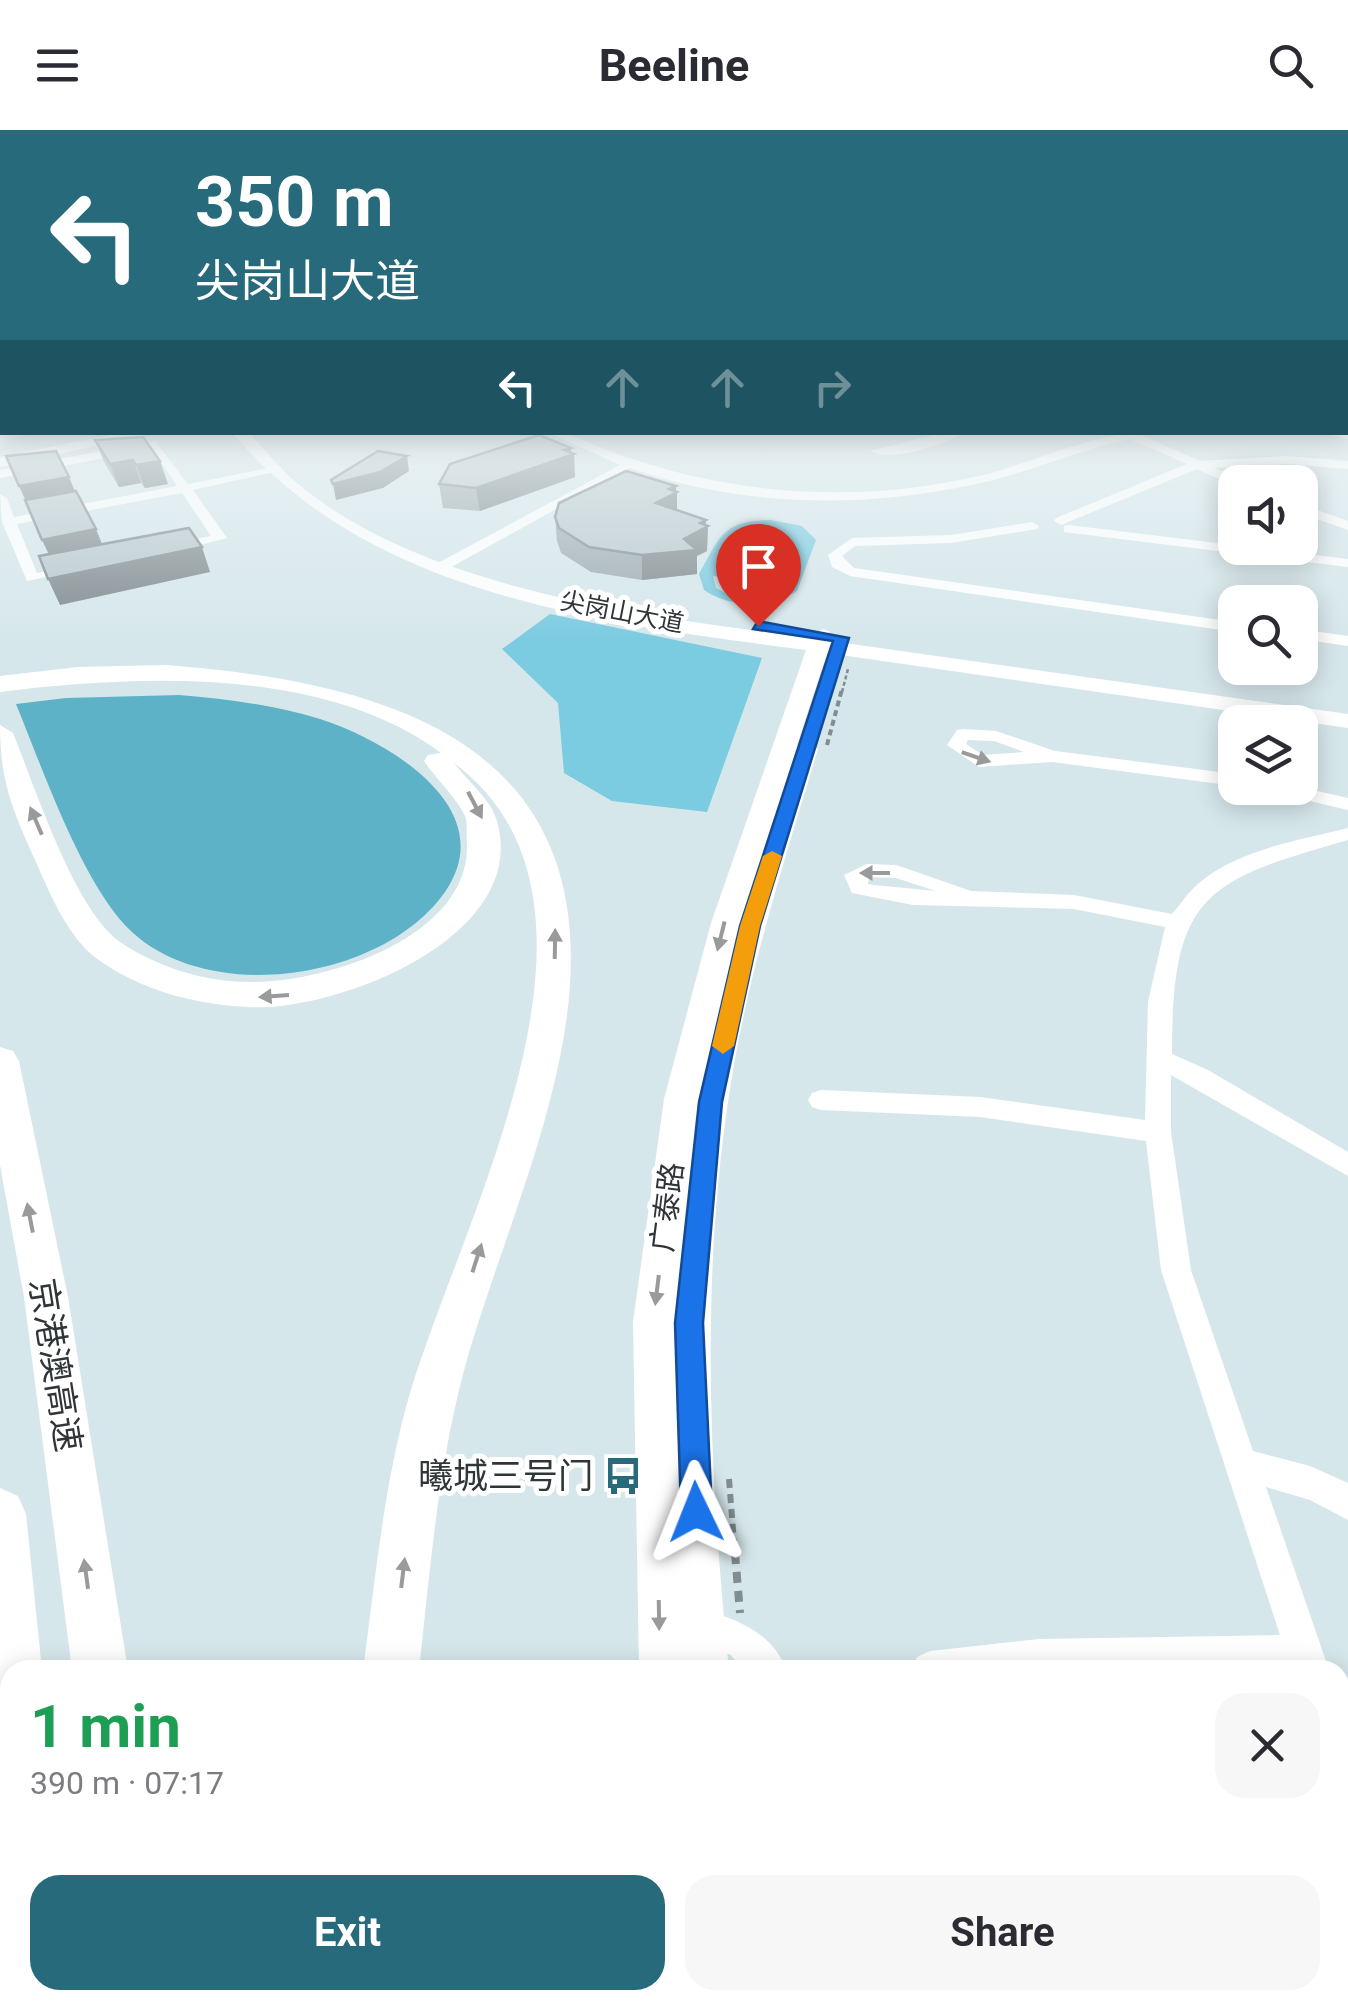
<!DOCTYPE html>
<meta charset="utf-8">
<style>
:root{--surface:#fff;--page:#f7f7f7;--text:#2b2b33;--muted:#7c7c81;--accent:#266a7b}
body{margin:0;font-family:Roboto,"Noto Sans SC",sans-serif;background:var(--page);color:var(--text);height:100vh;display:flex;flex-direction:column;font-size:38px;white-space:nowrap}
*{box-sizing:border-box;margin:0}
p{font-size:32px;color:var(--muted)}
.icon{flex:none;width:55px;height:55px;fill:none;stroke:currentColor;stroke-width:2;stroke-linecap:round;stroke-linejoin:round}
.map{position:relative;flex:1;overflow:hidden}
.details{position:absolute;left:0px;top:1530px;width:1350px;height:350px;display:flex;flex-direction:column;background:var(--surface);border-radius:30px 30px 0 0;box-shadow:0 5px 25px #0003}
.details>*{flex:none}
.top-card{position:absolute;left:0px;top:0px;width:1350px;height:305px;box-shadow:0 5px 25px #0003;background:#266a7b;color:#fff;overflow:hidden}
.controls{position:absolute;left:1218px;top:335px;display:grid;gap:20px}
.controls a{display:grid;place-items:center;width:100px;height:100px;border-radius:20px;background:var(--surface);box-shadow:0 5px 25px #0003;font-size:50px}
.pin{position:absolute;display:grid;place-items:center;width:85px;height:85px;color:#fff;margin:-102px -42px;border-radius:50% 50% 50% 0;rotate:-45deg;box-shadow:0 0 10px #0007}
.pin .icon{rotate:45deg}
.me{position:absolute;width:110px;margin:-55px;rotate:358deg;stroke-linejoin:round;filter:drop-shadow(0 0 8px #0008)}
.turn{display:flex;align-items:center;gap:35px;height:210px;padding:0 30px;font-size:45px}
.turn .icon{width:130px;height:130px;stroke-width:2.5}
.turn b{display:block;font-size:70px;line-height:85px}
.lanes{display:flex;align-items:center;height:95px;padding:0 30px;background:#0003;justify-content:center;gap:50px;direction:ltr}
.lanes .off{opacity:.35}
.round{display:grid;place-items:center;flex:none;width:105px;height:105px;border-radius:30px;background:var(--page)}
.head{display:flex;align-items:center;justify-content:space-between;height:170px;padding:0 30px}
h1{font-size:60px;font-weight:700;line-height:75px;color:#1e9e55}
.primary-button{display:flex;gap:20px;margin-top:auto;padding:20px 30px}
.primary-button a{flex:1;height:115px;border-radius:30px;background:var(--accent);color:#fff;font-size:40px;font-weight:700;line-height:115px;text-align:center}
.primary-button a+a{background:var(--page);color:var(--text)}
header{display:flex;justify-content:space-between;align-items:center;height:130px;padding:0 30px;background:var(--surface);font-size:45px;font-weight:700}
.map>svg:first-child{display:block}
</style>
<header><svg class="icon" aria-label="menu" viewBox="0 0 24 24"><path d="M4 6h16M4 12h16M4 18h16"/></svg>Beeline<svg class="icon" aria-label="search" viewBox="0 0 24 24"><circle cx="10" cy="10" r="6"/><path d="M15 15l6 6"/></svg></header>
<div class="map">
<svg width="1348" height="1880" viewBox="0 0 1348 1880">
<rect width="100%" height="100%" fill="#d6e7eb"/>
<g fill="#7bcbe1" fill-rule="evenodd">
<path d="M771,390L802,396L816,410L797,461C771,479 730,478 704,460L699,444C720,406 723,390 771,390ZM713,446L786,454V455C768,473 737,470 716,458Z"/>
<polygon points="550,484 762,528 707,682 612,671 564,643 558,573 502,519"/>
</g>
<path fill="#5eb2c8" d="M179,565C227,569 274,575 320,589C386,610 503,678 445,762C384,849 212,876 132,802C83,757 42,637 16,574L66,568Z"/>
<g fill="none" stroke-linecap="round" stroke-linejoin="round">
<polyline stroke="#828d90" stroke-width="2.5" stroke-dasharray="4 2.5" stroke-linecap="butt" points="842,562 848,539"/>
<polyline stroke="#828d90" stroke-width="4" stroke-dasharray="6 4" stroke-linecap="butt" points="827,615 842,559"/>
<polyline stroke="#828d90" stroke-width="6" stroke-dasharray="9 6" stroke-linecap="butt" points="729,1349 735,1425"/>
<g stroke="#828d90" stroke-width="8" stroke-dasharray="11 8" stroke-linecap="butt">
<polyline points="735,1423 740,1483"/>
<polyline points="810,1870 812,1880"/>
</g>
<g fill="#fff" fill-rule="evenodd">
<polygon points="1348,301 1348,309 1321,302 1348,302"/>
<path d="M547,302H564C695,362 841,379 983,345C1039,331 1094,302 1152,302L1143,306L1200,331L1287,326L1348,331V339L1287,334L1214,338L1241,349L1242,352L1235,356L1197,339L1061,395L1054,391L1056,388L1187,334L1130,309C1078,320 1029,343 976,354C863,379 741,377 630,338L446,440H436V434L620,335Z"/>
<path d="M946,302H966C944,314 893,333 870,321Z"/>
<polygon points="155,311 188,354 268,338 274,342 193,360 227,408 168,423 163,422 163,416 211,406 182,363 17,394 37,443 80,434 87,438 27,451 2,392 0,364 7,368 14,387 177,356 152,319 0,348 0,340"/>
<polygon points="1300,374 1348,391 1348,400 1300,383"/>
<polygon points="1032,392 1039,396 1037,399 951,413 855,416 842,426 854,438 1235,492 1235,502 850,446 832,437 828,425 852,408 951,405"/>
<polygon points="1069,395 1348,429 1348,437 1064,402 1064,396"/>
<polygon points="1300,499 1348,506 1348,516 1300,509"/>
<path d="M963,599L996,601L1055,621L1235,644V656L1052,632L979,637L947,615L957,600ZM968,610L994,611L1024,622L983,625L966,614Z"/>
<polygon points="1300,657 1348,668 1348,680 1271,662 1268,658"/>
<path d="M1348,698V710C1204,751 1172,765 1172,924L1208,940L1348,1022V1046L1171,945V1002L1191,1140L1253,1321L1310,1336L1348,1353V1390L1310,1370L1266,1357L1329,1540H911L917,1527L930,1521L1039,1509L1280,1505L1161,1140L1146,1011L980,987L821,980L812,977L808,970L812,963L821,960L980,967L1145,990L1148,872L1165,797L1074,779L913,775L852,763L844,745L867,734L896,735L971,761L1074,765L1172,784C1181,774 1188,762 1198,754C1236,720 1300,710 1348,698ZM869,747L896,748L936,761L874,755L868,754Z"/>
<path d="M701,1478C738,1491 770,1500 787,1540H743L731,1525L688,1509L683,1496L688,1483Z"/>
<polygon points="1340,1599 1348,1603 1348,1656 1340,1652"/>
<polygon points="1348,1772 1348,1814 1340,1817 1340,1775"/>
<polygon points="1089,1870 1157,1870 1153,1880 1085,1880"/>
</g>
<g fill="#fff" fill-rule="evenodd">
<polygon points="125,302 158,302 0,337 0,327"/>
<path d="M232,302H248C266,320 282,342 302,357C429,461 652,487 811,508L822,499L829,501L830,511L1348,584V598L827,523L797,615L806,612L818,619C783,735 745,852 728,972C700,1161 710,1351 729,1540H639L633,1192L664,969L711,793L806,520C607,494 368,467 232,302Z"/>
<polygon points="672,1870 781,1870 782,1880 673,1880"/>
</g>
<g fill="#fff" fill-rule="evenodd">
<path d="M166,535C413,554 619,626 561,922C541,1024 500,1120 470,1219C439,1324 431,1432 419,1540H363C375,1452 383,1363 406,1277C454,1101 644,775 454,633C466,649 490,669 496,688C534,806 336,883 246,877C193,874 140,860 96,828C68,807 50,764 36,732C13,681 0,652 0,595L13,603C35,657 74,779 120,812C157,837 205,852 249,852C325,853 468,808 467,716C466,707 468,694 465,686C456,667 436,649 424,631L428,625L441,623C324,536 138,545 0,562V546L78,537Z"/>
<polygon points="0,917 13,921 19,931 68,1167 128,1540 72,1540 24,1167 0,1035"/>
<polygon points="0,1358 18,1366 26,1384 42,1540 10,1540 10,1566 0,1562"/>
<polygon points="12,1870 78,1870 79,1880 13,1880"/>
<polygon points="116,1870 182,1870 183,1880 117,1880"/>
<rect x="357" y="1870" width="66" height="10"/>
</g>
</g>
<g fill="#9eacb0">
<polygon points="95,310 168,354 145,358 141,353 119,357 104,332"/>
<polygon points="571,323 575,347 480,381 443,378 439,354"/>
<polygon points="676,362 677,380 708,396 707,421 697,426 697,444 642,450 591,442 561,423 557,411 555,387"/>
</g>
<g fill="#818c90">
<polygon points="571,318 571,325 574,324 575,347 480,381 476,358"/>
<polygon points="407,326 409,341 383,358 336,370 333,354"/>
<polygon points="133,330 141,353 119,357 110,334"/>
<polygon points="160,331 168,354 145,358 136,335"/>
<polygon points="69,347 79,371 30,380 19,356"/>
<polygon points="676,356 676,363 677,362 677,386 656,373 669,359"/>
<polygon points="706,390 706,398 708,396 707,421 697,426 697,444 642,450 642,425 684,409 700,393"/>
<polygon points="96,399 106,424 54,435 42,410"/>
<polygon points="202,417 210,442 60,475 48,449"/>
</g>
<g fill="#b8c8cd" stroke="#818c90" stroke-width="2.5">
<polygon points="539,305 571,318 564,320 574,324 476,358 439,354 450,334"/>
<polygon points="143,307 160,331 136,335 133,330 110,334 95,310"/>
<polygon points="56,321 69,347 19,356 6,326"/>
<polygon points="378,321 407,326 380,342 333,354 331,350"/>
<polygon points="626,341 676,356 669,359 677,362 656,373 706,390 700,393 708,396 684,409 697,420 642,425 589,417 559,398 555,387 559,373"/>
<polygon points="76,361 96,399 42,410 25,370"/>
<polygon points="189,398 202,417 48,449 39,426"/>
</g>
<defs><path id="oneway-solid" d="M-6-.8H1V-3.2L6.5 0L1 3.2V.8H-6Z" transform="scale(2.5)"/></defs>
<g fill="#989a9c">
<use href="#oneway-solid" transform="translate(976 627) rotate(19)"/>
<use href="#oneway-solid" transform="translate(475 675) rotate(62)"/>
<use href="#oneway-solid" transform="translate(36 691) rotate(-113)"/>
<use href="#oneway-solid" transform="translate(875 743) rotate(180)"/>
<use href="#oneway-solid" transform="translate(721 806) rotate(104)"/>
<use href="#oneway-solid" transform="translate(555 814) rotate(-89)"/>
<use href="#oneway-solid" transform="translate(274 866) rotate(176)"/>
<use href="#oneway-solid" transform="translate(30 1088) rotate(-101)"/>
<use href="#oneway-solid" transform="translate(477 1128) rotate(-72)"/>
<use href="#oneway-solid" transform="translate(657 1160) rotate(97)"/>
<use href="#oneway-solid" transform="translate(403 1443) rotate(-83)"/>
<use href="#oneway-solid" transform="translate(86 1444) rotate(-98)"/>
<use href="#oneway-solid" transform="translate(659 1485) rotate(89)"/>
</g>
<linearGradient id="sky" x2="0" y2="1"><stop stop-color="#64a8d0"/><stop offset="0.49" stop-color="#edf4f6"/><stop offset="1" stop-color="#edf4f6" stop-opacity="0"/></linearGradient>
<rect width="1348" height="511" fill="url(#sky)"/>
<polygon fill="#1a73e8" stroke="#114b97" stroke-width="2.5" points="758,491 849,508 760,796 722,972 703,1193 712,1382 707,1393 696,1398 685,1393 681,1382 675,1193 699,972 740,796 833,511 753,499"/>
<polygon fill="#f59e0b" points="772,721 782,726 760,796 734,916 723,924 712,916 740,796 763,726"/>
<defs>
<g id="bus-bare" transform="scale(3)"><path d="M-5-6H5V4H4V6H2V4H-2V6H-4V4H-5ZM-3.5-4V0h7V-4ZM-3.5 1.2v1.5H-2V1.2ZM2 1.2v1.5H3.5V1.2Z" fill="#266a7b" stroke="#fff" stroke-width="2.5" paint-order="stroke"/></g>
</defs>
<g fill-rule="evenodd">
<use href="#bus-bare" x="623" y="1346"/>
</g>
<g text-anchor="middle" dominant-baseline="central" stroke-width="10" stroke-linejoin="round" paint-order="stroke">
<g font-size="25" fill="#303638" stroke="#fff">
<text transform="translate(622 482) rotate(11)">尖岗山大道</text>
</g>
<g font-size="30" fill="#303638" stroke="#fff">
<text transform="translate(667 1077) rotate(-83)">广泰路</text>
</g>
<g font-size="35" fill="#303638" stroke="#fff">
<text transform="translate(55 1235) rotate(81)">京港澳高速</text>
</g>
<g font-size="35" fill="#303638" stroke="#fff" text-anchor="end">
<text x="593" y="1346">曦城三号门</text>
</g>
</g>
</svg>
<div class="controls">
<a><svg class="icon" aria-label="sound" viewBox="0 0 24 24"><path d="M4 9h4l5-4v14l-5-4H4zM17 9q2 3 0 6"/></svg></a>
<a><svg class="icon" aria-label="search" viewBox="0 0 24 24"><circle cx="10" cy="10" r="6"/><path d="M15 15l6 6"/></svg></a>
<a><svg class="icon" aria-label="layers" viewBox="0 0 24 24"><path d="M12 4l9 5-9 5-9-5zM3 14l9 5 9-5"/></svg></a>
</div>
<div class="pin" style="left:758px;top:496px;background:#d93025"><svg class="icon" aria-label="arrive" viewBox="0 0 24 24"><path d="M6 21V4h12l-3 4 3 4H6"/></svg></div>
<svg class="me" style="left:696px;top:1382px" viewBox="-20 -20 40 40"><path d="M0-17L14 15 0 8-14 15z" fill="#1a73e8" stroke="#fff" stroke-width="4"/></svg>
<div class="top-card">
<div class="turn"><svg class="icon" aria-label="left" viewBox="0 0 24 24"><path d="M17 20v-9H6M10 6l-5 5 5 5"/></svg><div><b>350 m</b>尖岗山大道</div></div>
<div class="lanes"><svg class="icon" aria-label="left" viewBox="0 0 24 24"><path d="M17 20v-9H6M10 6l-5 5 5 5"/></svg><svg class="icon off" aria-label="ahead" viewBox="0 0 24 24"><path d="M12 20V5M6 11l6-6 6 6"/></svg><svg class="icon off" aria-label="ahead" viewBox="0 0 24 24"><path d="M12 20V5M6 11l6-6 6 6"/></svg><svg class="icon off" aria-label="right" viewBox="0 0 24 24"><path d="M7 20v-9h11M14 6l5 5-5 5"/></svg></div>
</div>
<section class="details">
<div class="head"><div><h1>1 min</h1><p>390 m · 07:17</p></div><a class="round"><svg class="icon" aria-label="close" viewBox="0 0 24 24"><path d="M6 6l12 12M18 6L6 18"/></svg></a></div>
<div class="primary-button"><a>Exit</a><a>Share</a></div>
</section>
</div>
